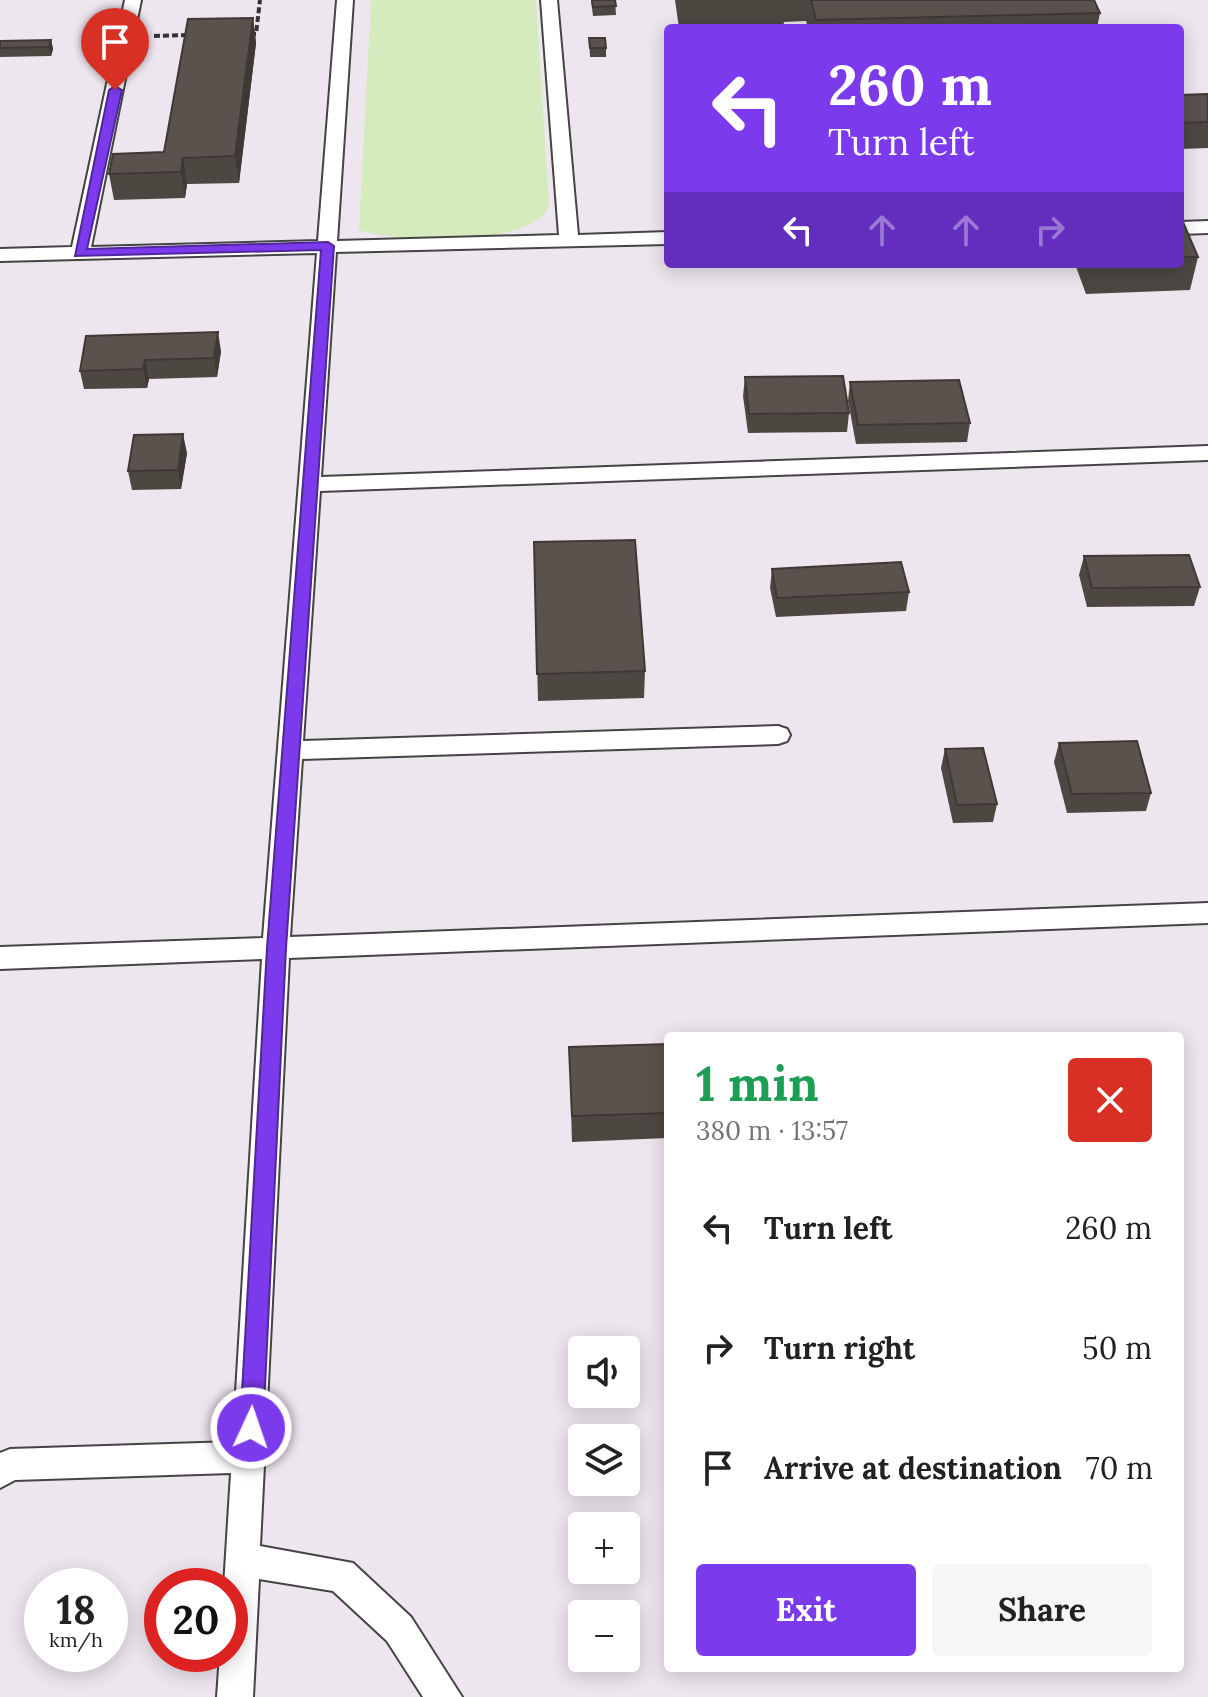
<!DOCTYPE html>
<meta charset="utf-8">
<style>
:root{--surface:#fff;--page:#f6f6f6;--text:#222;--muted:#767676;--accent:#7c3aed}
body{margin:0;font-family:Lora,serif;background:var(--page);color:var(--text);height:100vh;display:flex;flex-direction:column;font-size:30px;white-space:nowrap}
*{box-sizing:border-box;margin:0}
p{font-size:26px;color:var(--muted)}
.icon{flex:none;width:44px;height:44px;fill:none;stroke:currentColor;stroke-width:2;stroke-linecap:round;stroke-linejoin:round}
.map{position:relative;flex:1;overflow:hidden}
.sheet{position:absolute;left:664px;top:1032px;width:520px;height:640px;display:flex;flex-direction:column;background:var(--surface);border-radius:8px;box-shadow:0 4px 20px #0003}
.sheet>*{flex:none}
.banner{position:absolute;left:664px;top:24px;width:520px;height:244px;border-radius:8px;box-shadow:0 4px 20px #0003;background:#7c3aed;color:#fff;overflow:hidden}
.buttons{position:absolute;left:568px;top:1336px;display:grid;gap:16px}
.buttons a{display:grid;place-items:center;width:72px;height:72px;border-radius:8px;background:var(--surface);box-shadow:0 4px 20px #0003;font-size:40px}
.speed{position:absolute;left:24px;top:1568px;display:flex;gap:16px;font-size:40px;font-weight:700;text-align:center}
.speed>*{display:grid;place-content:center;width:104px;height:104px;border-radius:50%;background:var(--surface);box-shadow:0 4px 20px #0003;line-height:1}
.speed small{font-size:20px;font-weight:400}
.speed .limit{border:12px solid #d22;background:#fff;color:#111}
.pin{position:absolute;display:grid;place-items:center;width:68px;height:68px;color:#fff;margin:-82px -34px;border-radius:50% 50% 50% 0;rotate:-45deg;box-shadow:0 0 8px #0007}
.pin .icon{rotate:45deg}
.me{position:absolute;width:88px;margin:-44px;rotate:3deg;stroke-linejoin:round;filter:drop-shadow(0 0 6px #0008)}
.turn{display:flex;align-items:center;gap:28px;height:168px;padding:0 32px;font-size:36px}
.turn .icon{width:104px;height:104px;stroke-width:2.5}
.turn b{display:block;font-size:56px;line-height:68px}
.lanes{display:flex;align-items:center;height:76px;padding:0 32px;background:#0003;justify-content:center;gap:40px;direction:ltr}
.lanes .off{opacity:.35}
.round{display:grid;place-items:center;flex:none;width:84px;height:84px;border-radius:8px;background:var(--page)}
.head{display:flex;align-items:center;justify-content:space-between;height:136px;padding:0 32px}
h1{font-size:48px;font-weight:700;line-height:60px;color:#1e9e55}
.primary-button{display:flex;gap:16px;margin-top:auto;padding:16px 32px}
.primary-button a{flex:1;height:92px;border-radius:8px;background:var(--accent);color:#fff;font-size:32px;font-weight:700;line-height:92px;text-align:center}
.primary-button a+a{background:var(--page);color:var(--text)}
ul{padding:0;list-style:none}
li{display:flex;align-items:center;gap:24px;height:120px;padding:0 32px}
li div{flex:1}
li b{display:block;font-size:30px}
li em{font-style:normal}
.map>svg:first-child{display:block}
</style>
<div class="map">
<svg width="1208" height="1697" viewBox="0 0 1208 1697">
<rect width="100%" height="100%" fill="#fffdf5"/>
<path fill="#eee6ef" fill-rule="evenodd" d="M0,0H1208V1697H0ZM668,28H1180V264H668ZM668,1036H1180V1668H668ZM582,1350H626V1394H582ZM582,1438H626V1482H582ZM582,1526H626V1570H582ZM42,1586H110V1654H42ZM162,1586H230V1654H162ZM582,1614H626V1658H582Z"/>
<path fill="#d5ebbd" d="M371,0H536L549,204C541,248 392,242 359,230Z"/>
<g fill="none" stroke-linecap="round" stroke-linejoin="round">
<g stroke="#444" stroke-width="4">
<g id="service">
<polygon points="125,0 141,0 91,247 318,241 337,0 353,0 337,241 559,235 541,0 557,0 578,235 668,232 668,244 336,252 321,477 1208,446 1208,460 320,491 303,741 778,726 787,729 790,735 787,741 778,744 302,759 290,937 1208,903 1208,923 289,958 260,1546 353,1563 411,1617 462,1697 423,1697 387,1641 333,1591 259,1579 253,1697 217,1697 220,1654 230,1654 230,1586 224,1586 231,1473 15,1480 0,1488 0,1453 10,1449 233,1442 262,959 0,969 0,947 263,938 317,253 0,261 0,249 72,247"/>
<polygon points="1208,221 1208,233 1180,234 1180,222"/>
</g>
</g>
<g stroke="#333" stroke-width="4" stroke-dasharray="6 3" stroke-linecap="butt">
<polyline points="250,34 256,34 260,0"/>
<polyline points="154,36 188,35"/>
</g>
<use href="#service" fill="#fff" fill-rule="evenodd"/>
</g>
<g fill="#4d4742">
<polygon points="591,0 615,0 616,15 593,16"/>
<polygon points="675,0 1094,0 1100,13 1097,28 808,28 806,21 784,22 783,27 762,28 679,28"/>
<polygon points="253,18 256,43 239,183 187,184 185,198 114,200 109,174 164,152"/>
<polygon points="589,38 606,48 606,57 590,57"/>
<polygon points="51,40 53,49 51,56 0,57 0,41"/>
<polygon points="1208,94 1208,148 1180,149 1180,95"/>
<polygon points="1180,215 1198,257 1190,290 1086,294 1075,264 1180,264"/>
<polygon points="86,336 221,351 217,377 149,379 147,388 84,389 80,371"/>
<polygon points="745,377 849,413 847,432 748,433 743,396"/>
<polygon points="850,382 970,423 967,442 856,444 848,401"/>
<polygon points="187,453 181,489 132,490 128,471"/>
<polygon points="534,542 645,671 644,698 538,701"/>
<polygon points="1084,556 1200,587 1194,606 1087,607 1079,575"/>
<polygon points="772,569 909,592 906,611 776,617 770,588"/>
<polygon points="1059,743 1151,793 1146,811 1067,813 1054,762"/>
<polygon points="945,749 997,804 993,822 953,823 941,768"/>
<polygon points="668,1044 668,1138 572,1142 569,1047"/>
</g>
<g fill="#3f3936">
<polygon points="253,18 256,43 239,183 235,156"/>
<polygon points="51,40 53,49 51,56 49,47"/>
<polygon points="183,158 187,184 185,198 181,172"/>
<polygon points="218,332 221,351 217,377 214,358"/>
<polygon points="145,360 149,379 147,388 143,369"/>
<polygon points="183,434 187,453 181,489 178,470"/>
</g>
<g fill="#5a524d" stroke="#3f3936" stroke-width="2">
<polygon points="592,0 615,0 616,6 593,7"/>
<polygon points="811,0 1094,0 1100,13 816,20"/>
<polygon points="253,18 235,156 183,158 181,172 109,174 113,154 164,152 188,19"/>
<polygon points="762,26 762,28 682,28"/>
<polygon points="589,38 605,38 606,48 590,48"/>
<polygon points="51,40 49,47 0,48 0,41"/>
<polygon points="1208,94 1208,122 1180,123 1180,95"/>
<polygon points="1180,215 1198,257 1180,257"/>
<polygon points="218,332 214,358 145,360 143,369 80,371 86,336"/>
<polygon points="843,376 849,413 749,414 745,377"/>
<polygon points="959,380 970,423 858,425 850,382"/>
<polygon points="183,434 178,470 128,471 134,435"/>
<polygon points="635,540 645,671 537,674 534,542"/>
<polygon points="1189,555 1200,587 1092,588 1084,556"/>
<polygon points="901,562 909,592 777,598 772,569"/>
<polygon points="1137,741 1151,793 1072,794 1059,743"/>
<polygon points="983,748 997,804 957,805 945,749"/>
<polygon points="668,1044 668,1113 572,1116 569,1047"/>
</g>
<polygon fill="#7c3aed" stroke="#51269a" stroke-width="2" points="115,86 122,90 87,249 328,242 334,246 286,948 263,1428 259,1435 251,1438 243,1435 240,1428 267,948 321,250 75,256 109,90"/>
</svg>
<div class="buttons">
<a><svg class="icon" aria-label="sound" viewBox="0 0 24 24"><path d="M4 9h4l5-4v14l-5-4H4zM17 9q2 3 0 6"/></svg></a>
<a><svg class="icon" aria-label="layers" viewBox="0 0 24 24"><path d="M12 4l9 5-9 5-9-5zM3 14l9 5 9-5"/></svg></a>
<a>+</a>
<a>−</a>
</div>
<div class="speed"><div>18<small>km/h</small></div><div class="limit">20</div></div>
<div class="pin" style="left:115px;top:90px;background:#d93025"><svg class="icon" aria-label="arrive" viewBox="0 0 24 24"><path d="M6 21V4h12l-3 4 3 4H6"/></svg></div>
<svg class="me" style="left:251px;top:1428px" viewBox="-20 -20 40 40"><circle r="17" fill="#7c3aed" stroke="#fff" stroke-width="3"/><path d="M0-11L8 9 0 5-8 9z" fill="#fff"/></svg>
<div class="banner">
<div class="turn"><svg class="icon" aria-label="left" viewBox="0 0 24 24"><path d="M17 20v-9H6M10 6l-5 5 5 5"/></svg><div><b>260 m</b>Turn left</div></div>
<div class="lanes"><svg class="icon" aria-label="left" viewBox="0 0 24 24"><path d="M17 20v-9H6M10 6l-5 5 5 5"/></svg><svg class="icon off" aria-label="ahead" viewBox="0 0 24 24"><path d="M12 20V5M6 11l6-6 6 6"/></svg><svg class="icon off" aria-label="ahead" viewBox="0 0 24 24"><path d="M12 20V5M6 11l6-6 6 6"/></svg><svg class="icon off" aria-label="right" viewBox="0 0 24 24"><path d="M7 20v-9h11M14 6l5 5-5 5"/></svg></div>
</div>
<section class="sheet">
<div class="head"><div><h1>1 min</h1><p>380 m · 13:57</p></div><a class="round" style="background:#d93025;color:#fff"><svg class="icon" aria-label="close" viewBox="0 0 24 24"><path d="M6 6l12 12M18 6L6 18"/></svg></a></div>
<ul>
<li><svg class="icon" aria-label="left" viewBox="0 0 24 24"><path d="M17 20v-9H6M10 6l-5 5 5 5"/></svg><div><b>Turn left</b></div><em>260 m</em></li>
<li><svg class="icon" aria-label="right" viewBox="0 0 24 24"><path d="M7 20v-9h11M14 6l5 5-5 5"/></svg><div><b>Turn right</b></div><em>50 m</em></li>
<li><svg class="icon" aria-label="arrive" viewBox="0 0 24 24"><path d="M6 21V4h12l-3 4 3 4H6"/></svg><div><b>Arrive at destination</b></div><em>70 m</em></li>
</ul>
<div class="primary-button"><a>Exit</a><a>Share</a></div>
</section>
</div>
